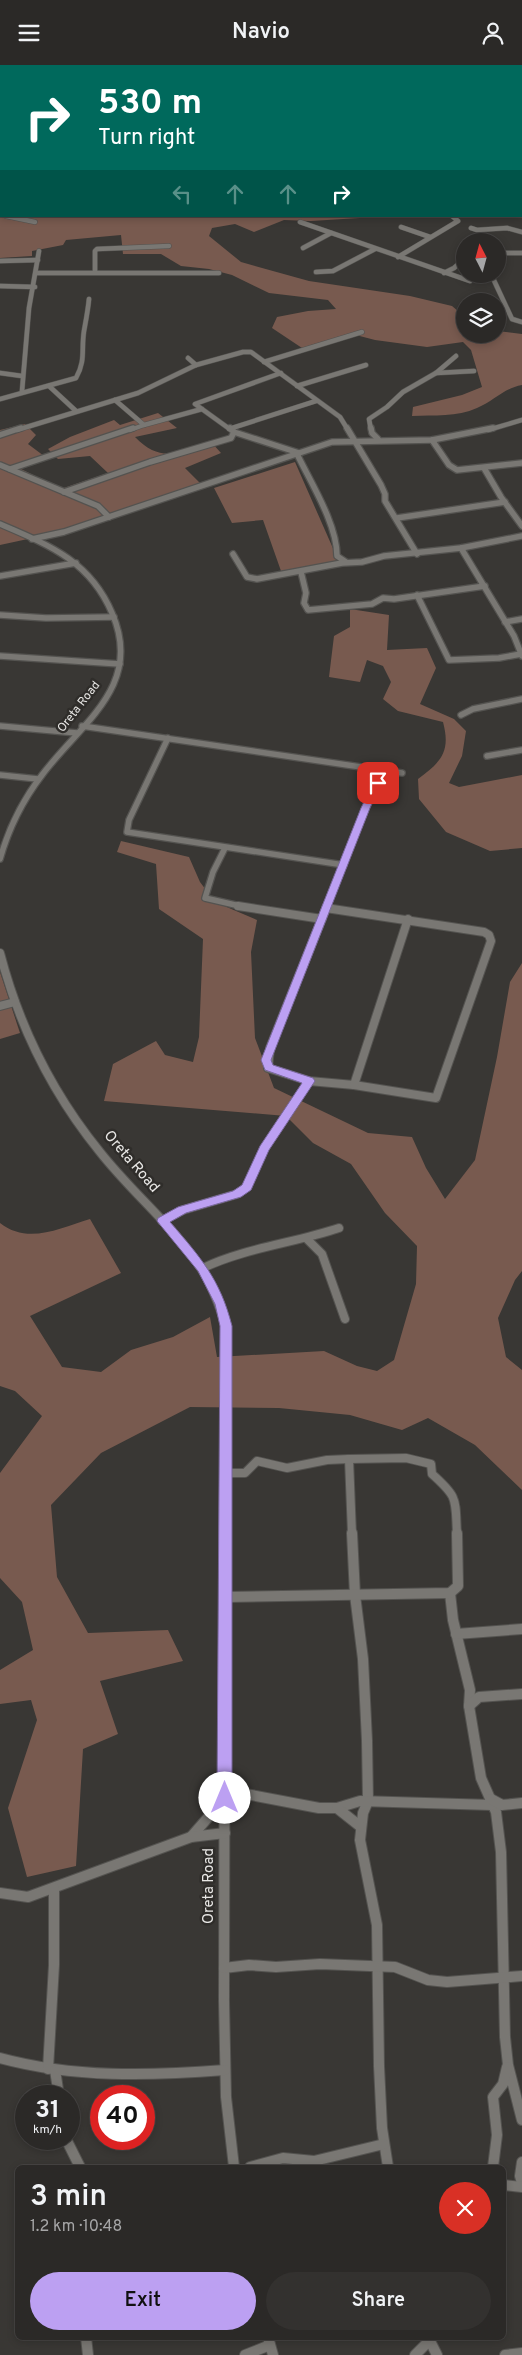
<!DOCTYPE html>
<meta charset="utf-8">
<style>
:root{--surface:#2b2927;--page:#33312f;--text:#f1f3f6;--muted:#a6a6a7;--line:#474544;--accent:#bca0f2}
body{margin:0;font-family:Overpass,sans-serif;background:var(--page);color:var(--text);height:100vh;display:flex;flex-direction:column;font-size:19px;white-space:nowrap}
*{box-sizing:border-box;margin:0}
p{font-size:16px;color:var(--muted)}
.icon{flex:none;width:28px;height:28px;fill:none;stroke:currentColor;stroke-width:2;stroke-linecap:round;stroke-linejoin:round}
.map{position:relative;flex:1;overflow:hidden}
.drawer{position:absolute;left:15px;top:2100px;width:491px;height:175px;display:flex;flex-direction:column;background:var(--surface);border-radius:8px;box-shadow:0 2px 8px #0003,0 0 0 1px var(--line)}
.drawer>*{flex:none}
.hud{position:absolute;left:0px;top:0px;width:522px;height:152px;box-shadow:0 2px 8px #0003,0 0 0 1px var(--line);background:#00695c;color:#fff;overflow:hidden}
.needle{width:32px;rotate:354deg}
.controls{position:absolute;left:456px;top:168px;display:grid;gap:10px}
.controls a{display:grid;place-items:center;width:50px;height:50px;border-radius:50%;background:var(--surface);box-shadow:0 2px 8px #0003,0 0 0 1px var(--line);font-size:25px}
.speed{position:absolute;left:15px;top:2020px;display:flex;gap:10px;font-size:25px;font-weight:700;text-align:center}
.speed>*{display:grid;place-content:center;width:65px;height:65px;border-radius:50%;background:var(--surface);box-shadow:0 2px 8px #0003,0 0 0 1px var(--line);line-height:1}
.speed small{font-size:12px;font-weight:400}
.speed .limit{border:8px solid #d22;background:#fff;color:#111}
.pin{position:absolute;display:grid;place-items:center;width:42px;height:42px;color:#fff;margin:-21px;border-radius:10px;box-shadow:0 2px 8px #0006}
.me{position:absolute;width:55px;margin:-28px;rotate:0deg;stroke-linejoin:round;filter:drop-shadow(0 0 4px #0008)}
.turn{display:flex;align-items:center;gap:18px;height:105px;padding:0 15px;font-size:22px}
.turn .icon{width:65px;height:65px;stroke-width:2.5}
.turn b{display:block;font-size:35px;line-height:42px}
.lanes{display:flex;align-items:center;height:48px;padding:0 15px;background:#0003;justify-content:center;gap:25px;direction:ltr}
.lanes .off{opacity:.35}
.round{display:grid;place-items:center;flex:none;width:52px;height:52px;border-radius:26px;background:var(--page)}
.headline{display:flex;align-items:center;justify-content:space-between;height:85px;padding:0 15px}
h1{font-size:30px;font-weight:600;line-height:38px}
.primary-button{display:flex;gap:10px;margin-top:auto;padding:10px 15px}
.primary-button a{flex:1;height:58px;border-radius:30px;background:var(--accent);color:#111;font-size:20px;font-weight:600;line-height:58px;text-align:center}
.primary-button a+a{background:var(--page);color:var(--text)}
header{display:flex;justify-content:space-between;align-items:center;height:65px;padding:0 15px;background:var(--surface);font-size:22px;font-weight:600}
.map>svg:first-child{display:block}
</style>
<header><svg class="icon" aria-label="menu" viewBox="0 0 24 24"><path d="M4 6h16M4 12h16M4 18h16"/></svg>Navio<svg class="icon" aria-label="person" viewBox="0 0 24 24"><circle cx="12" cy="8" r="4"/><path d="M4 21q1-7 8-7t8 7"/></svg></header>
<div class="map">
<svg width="522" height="2290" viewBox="0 0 522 2290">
<rect width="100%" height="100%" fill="#393734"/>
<g fill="#785a4f">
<path d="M0,32L1,151H392L311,156L284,155L254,167L235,159L212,163L209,171L241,197L309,216L410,231L452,241L465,252V269H498V266L522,269V320C504,323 494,336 477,343C457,352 434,350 412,351L413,342L462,330L482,322L471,285L463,277L427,282L375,275L352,269L302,283L272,263L277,252L308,246L336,244L328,235L269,228L232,210L209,204L181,201L161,189H123L121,170L66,175L63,180L32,186V191L0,193Z"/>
<path d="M158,348L177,363L135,372C161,399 179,387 212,378L221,388L185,403L200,418L51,469L0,480V365L25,359L36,370L28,379L44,391L13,400L61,424L108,408L90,391L58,394L48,384L70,372L114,355L120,360Z"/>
<polygon points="295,397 339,497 281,506 263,455 232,458 214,423"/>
<path d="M350,544L389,550L387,585L427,583L436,603L420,639L454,654L466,666L462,691L449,718L459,722L522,710V783L490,786L446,767L419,734L418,714C441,697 451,687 443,657L398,646L383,634L391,617L383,601L367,595L360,617L329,612L334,571L350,562Z"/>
<path d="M121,776L189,792L200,817L215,837L257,855L251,887L255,973L274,1023L368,1068L412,1072L426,1103L445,1134L475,1095L497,992L510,917L522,898V1206L515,1215L498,1253L506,1292L522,1305V1425L475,1380L428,1353L402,1365L350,1350L279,1343L190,1342L101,1388L51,1440L57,1512L88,1568L168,1565L183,1596L100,1616L118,1669L83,1684L76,1801L27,1812L8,1743L37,1655L31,1635L0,1639V1605L33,1585L22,1537L0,1513V1408L42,1351L15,1326L0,1321V1158C28,1180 60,1163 90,1154L121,1208L30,1251L62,1302L101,1307L131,1285L173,1272L210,1252L217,1292L324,1286L357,1301L377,1306L394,1295L416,1219L417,1181L385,1148L351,1099L313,1078L286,1051L104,1036L113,999L156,976L165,990L193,997L199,972L203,874L159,844L156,799L117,787Z"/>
<polygon points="0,907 20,968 0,974"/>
</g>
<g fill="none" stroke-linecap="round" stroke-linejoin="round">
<g stroke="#545350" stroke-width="5.5">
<g id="minor-far3">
<polyline points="241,0 250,1"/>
<polyline points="289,0 291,1"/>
<polyline points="422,0 425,1"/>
<polyline points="478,0 481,1"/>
<polyline points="116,1 126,0"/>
<polyline points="367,1 373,0"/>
<polyline points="6,151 35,157"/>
<polyline points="300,157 470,216"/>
<polyline points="401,162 430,172"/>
<polyline points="471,163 477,165 507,163 522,167"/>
<polyline points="303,183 331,168"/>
<polyline points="498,188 522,188"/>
<polyline points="398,192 458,156 452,151"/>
<polyline points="0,196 38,195"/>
<polyline points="95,207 95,186 97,184 169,181"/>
<polyline points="316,207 333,206 375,184"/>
<polyline points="37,208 219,208"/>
<polyline points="444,208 454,203 465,193"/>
<polyline points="491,209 512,254 522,257"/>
<polyline points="0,221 35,222"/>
<polyline points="188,293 196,300"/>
<polyline points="264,297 362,267"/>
<polyline points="0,308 22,311"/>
<polyline points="436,308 474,306"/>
<polyline points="49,321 76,346"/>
<polyline points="297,321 366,300"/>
<polyline points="22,326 29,243 39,186"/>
<path d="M0,334L76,313C86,295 81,285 84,266C86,255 88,245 89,234"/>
<polyline points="115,335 144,360 202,344"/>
<polyline points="229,364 316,336"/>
<polyline points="17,365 138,328 196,300 243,287 251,287 340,352 348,365"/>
<polyline points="130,365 144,360"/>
<polyline points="231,365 195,339 281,308"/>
<polyline points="371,365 369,354 387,342 403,327 436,308 456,291"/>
<polyline points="488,365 522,355"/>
</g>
</g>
<g stroke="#545350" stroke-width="8">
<g id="minor-far2">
<polyline points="230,363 234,367 299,388"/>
<polyline points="347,363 381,420 385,429 385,436 417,489"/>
<polyline points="371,363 372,368 378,374"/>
<polyline points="0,370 21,363"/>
<polyline points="432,375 449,400 457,405 522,398"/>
<path d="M297,389C311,418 337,459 337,491L346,497"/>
<polyline points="0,400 98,441 109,452"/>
<polyline points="484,403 501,432 522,461"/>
<polyline points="10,404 133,363"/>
<polyline points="64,427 150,397 231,373 234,367"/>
<polyline points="397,453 505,437"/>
<path d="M0,459C49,480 90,496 112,548C144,621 81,658 42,710C22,736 9,762 0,794"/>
<polyline points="32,474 64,467 332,377 432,375 493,363"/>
<polyline points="461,483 514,571 522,591"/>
<polyline points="233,489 247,512 257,514 342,498 362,497 384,491 461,483 522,471"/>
<polyline points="301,507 306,528 304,538 308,545 372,539 383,533 394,534 485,521"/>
<polyline points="0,511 76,498"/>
<polyline points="417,530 449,595 499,593 521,589"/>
<polyline points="0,550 46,553 114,552"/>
<polyline points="505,557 522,554"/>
<polyline points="0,591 120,599"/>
<polyline points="461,650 473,644 522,634"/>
<polyline points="0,661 77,668"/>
<polyline points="82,661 402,708"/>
<polyline points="168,673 129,755 127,767 344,800"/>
<polyline points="487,691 522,685"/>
<polyline points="0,710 38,714"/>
<polyline points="225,783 213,807 205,833 244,842"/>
<polyline points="326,842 366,743 384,705"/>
</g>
</g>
<g stroke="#545350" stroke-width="10">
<g id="minor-far1">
<polyline points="238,841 322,854"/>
<polyline points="326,843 484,867 489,870 491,876 436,1033 354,1020 309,1016 268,1003 270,983 327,841"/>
<path d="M0,888C19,961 52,1028 100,1087C133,1129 176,1163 204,1208C214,1225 220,1243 226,1261L225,1469"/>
<polyline points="0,941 15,937"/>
<polyline points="354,1020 408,854"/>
<polyline points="162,1156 183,1145 237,1129 247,1122 264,1084 309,1016"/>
<polyline points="307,1174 322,1189 345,1254"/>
<path d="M203,1203C245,1183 294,1178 339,1163"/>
<polyline points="349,1394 352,1469"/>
<path d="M226,1408H245L257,1396L287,1403L327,1395L349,1394L406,1393L431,1399L432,1409C459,1433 455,1434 457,1469"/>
</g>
</g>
<g stroke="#545350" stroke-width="12">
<g id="minor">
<polyline points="225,1468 224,1936 226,2032 234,2102"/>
<polyline points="352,1468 355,1530 363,1594 367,1676 368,1736 363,1748 360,1775 377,1860 379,2001 382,2063 388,2102"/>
<polyline points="450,1528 453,1555 470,1625 469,1641 481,1713 496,1747 501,1787 505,1972 508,2000 522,2055"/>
<polyline points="226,1532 450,1528 458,1521 457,1468"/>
<polyline points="456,1569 522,1564"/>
<polyline points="469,1641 479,1632 522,1629"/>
<polyline points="225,1725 319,1743 337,1743 360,1736 492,1740"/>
<polyline points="491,1734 502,1740 522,1738"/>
<polyline points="337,1743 361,1762"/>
<polyline points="191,1772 225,1733"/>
<polyline points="0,1828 28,1832 191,1772 225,1768"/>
<polyline points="224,1903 249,1900 276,1902 320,1899 395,1902 428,1915 447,1917 522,1911"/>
<path d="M0,1993C74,2013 149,2011 225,2005"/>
<polyline points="48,2004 54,1900 54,1823"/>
<polyline points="55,2005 59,2031"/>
<polyline points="66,2074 80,2102"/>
<polyline points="522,2097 520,2111 522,2118"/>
<polyline points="250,2102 283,2093 314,2096 384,2079"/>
<polyline points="493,2102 497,2070 493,2032 503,2019 507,2002"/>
<polyline points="504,2120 522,2122"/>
<polyline points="86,2272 88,2290"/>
<polyline points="268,2272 273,2290"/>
<polyline points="428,2272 437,2290"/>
<polyline points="245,2290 270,2280"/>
<polyline points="415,2290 429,2276"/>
<polyline points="505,2290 522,2288"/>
</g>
</g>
<g stroke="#545350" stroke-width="7">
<polyline id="major" points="355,0 358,1"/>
</g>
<use href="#minor-far3" stroke="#797773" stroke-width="4.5"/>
<use href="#minor-far2" stroke="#797773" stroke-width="5.5"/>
<use href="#minor-far1" stroke="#797773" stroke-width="8"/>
<use href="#minor" stroke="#797773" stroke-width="10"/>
<use href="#major" stroke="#c28d54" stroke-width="5.5"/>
</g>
<path fill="#bca0f2" stroke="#7a689d" d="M378,715L382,718L370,743L271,995L273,1000L313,1013L315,1016L269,1085L251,1125L241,1132L186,1148L170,1157C201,1193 220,1214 232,1261V1733L230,1738L225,1740L220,1738L217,1733L220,1261L215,1239L198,1206L157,1156L158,1153L178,1142L233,1126L242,1120L260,1081L302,1018L265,1005L261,995L361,743L373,718Z"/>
<g text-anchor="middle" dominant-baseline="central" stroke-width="5" stroke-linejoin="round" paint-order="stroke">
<g font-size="12" fill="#e8e7e5" stroke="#2f2d2a">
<text transform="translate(79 642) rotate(-52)">Oreta Road</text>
</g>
<g font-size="15" fill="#e8e7e5" stroke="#2f2d2a">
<text transform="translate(131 1097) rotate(49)">Oreta Road</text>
<text transform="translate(209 1821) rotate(-90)">Oreta Road</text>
</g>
</g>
</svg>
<div class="controls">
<a><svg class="needle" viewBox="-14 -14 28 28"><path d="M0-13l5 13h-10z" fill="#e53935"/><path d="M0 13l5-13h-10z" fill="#a6a6a7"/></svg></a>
<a><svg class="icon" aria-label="layers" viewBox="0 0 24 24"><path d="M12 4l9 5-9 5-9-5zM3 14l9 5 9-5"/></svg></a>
</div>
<div class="speed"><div>31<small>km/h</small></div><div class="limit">40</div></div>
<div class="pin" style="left:378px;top:718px;background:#d93025"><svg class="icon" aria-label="arrive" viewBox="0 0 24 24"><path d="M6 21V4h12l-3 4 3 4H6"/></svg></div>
<svg class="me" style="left:225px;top:1733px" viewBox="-20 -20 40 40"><circle r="19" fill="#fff"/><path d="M0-13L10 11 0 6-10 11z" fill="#bca0f2"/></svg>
<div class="hud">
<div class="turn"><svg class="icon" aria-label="right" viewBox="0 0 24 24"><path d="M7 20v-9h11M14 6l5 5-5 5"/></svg><div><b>530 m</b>Turn right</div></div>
<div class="lanes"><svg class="icon off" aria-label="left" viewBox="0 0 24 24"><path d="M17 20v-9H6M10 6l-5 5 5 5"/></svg><svg class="icon off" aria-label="ahead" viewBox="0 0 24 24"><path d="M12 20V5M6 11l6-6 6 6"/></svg><svg class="icon off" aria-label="ahead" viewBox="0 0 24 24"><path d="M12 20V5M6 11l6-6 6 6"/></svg><svg class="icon" aria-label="right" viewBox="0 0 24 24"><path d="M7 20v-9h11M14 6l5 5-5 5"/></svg></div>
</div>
<section class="drawer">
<div class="headline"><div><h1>3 min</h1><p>1.2 km · 10:48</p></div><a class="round" style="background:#d93025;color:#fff"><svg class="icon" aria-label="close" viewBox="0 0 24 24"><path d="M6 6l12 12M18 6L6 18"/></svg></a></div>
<div class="primary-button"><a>Exit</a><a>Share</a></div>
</section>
</div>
